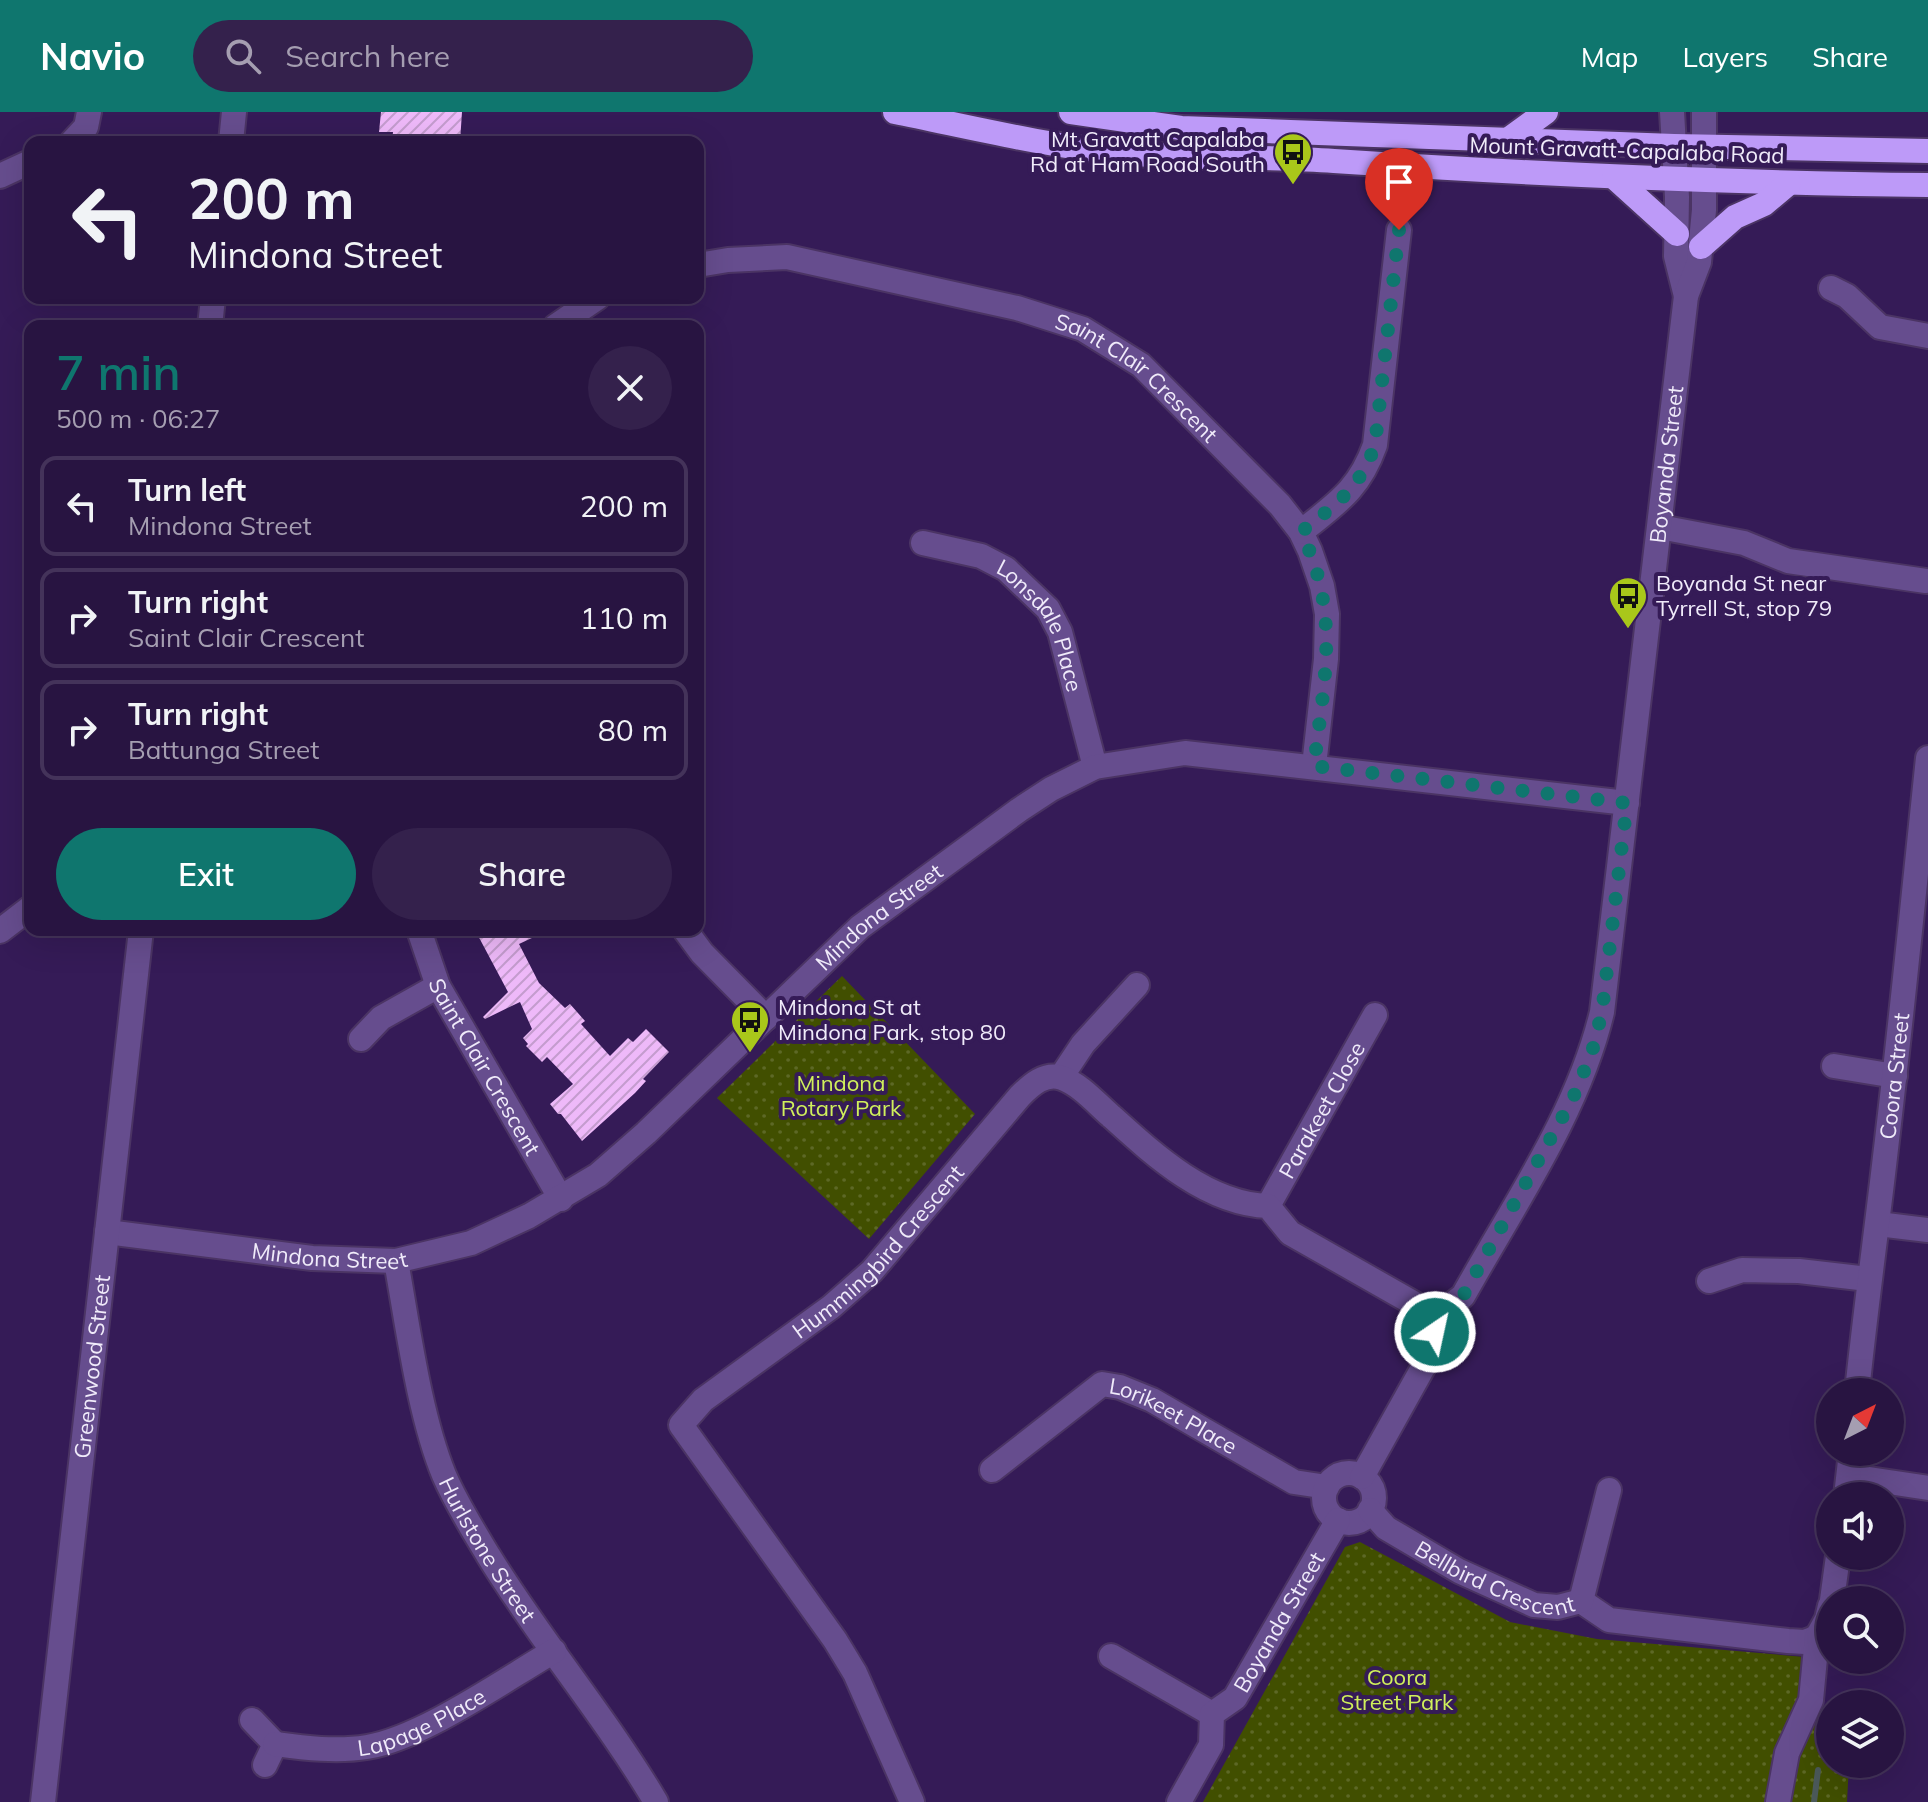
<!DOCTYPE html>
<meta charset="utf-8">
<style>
:root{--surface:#281441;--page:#34214c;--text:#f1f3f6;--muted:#a59eb1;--line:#44335a;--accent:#0f766e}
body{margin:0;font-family:Mulish,sans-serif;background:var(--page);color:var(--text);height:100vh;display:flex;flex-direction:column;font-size:30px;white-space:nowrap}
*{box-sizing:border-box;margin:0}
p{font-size:26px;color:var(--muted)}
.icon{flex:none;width:44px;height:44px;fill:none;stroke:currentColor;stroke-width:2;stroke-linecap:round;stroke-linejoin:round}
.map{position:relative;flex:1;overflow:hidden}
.drawer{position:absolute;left:24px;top:208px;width:680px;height:616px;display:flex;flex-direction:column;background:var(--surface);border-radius:16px;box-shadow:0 8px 32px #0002,0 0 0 2px var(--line)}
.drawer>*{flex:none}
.guide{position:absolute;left:24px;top:24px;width:680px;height:168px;border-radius:16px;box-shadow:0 8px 32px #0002,0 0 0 2px var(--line);background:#281441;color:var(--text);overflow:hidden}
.needle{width:52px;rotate:42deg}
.controls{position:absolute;left:1816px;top:1266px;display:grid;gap:16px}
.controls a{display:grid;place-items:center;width:88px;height:88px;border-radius:50%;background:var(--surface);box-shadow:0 8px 32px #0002,0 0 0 2px var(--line);font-size:40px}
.pin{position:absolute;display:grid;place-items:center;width:68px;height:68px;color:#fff;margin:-82px -34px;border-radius:50% 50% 50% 0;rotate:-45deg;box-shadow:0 0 8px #0007}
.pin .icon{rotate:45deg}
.me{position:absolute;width:88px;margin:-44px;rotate:34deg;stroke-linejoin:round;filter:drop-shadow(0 0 6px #0008)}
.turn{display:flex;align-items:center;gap:28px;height:168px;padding:0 32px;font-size:36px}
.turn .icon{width:104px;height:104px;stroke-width:2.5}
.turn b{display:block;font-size:56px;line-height:68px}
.round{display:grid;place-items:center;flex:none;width:84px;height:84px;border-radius:42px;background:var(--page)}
.summary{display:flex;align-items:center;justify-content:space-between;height:136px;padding:0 32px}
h1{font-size:48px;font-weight:600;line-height:60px;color:var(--accent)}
.cta{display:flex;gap:16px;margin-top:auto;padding:16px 32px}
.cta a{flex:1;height:92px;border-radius:48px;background:var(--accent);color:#fff;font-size:32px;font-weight:600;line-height:92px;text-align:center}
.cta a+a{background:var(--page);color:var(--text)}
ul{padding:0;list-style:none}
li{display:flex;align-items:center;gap:24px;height:100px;margin:0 16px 12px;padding:0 16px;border:4px solid var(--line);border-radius:16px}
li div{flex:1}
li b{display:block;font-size:30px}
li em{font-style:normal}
header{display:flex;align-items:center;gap:48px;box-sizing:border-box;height:112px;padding:0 40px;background:var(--accent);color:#fff}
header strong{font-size:38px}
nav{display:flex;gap:44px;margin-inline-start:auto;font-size:28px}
.search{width:560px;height:72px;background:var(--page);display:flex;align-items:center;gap:20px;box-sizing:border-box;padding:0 28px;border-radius:44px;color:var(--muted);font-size:30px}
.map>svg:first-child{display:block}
</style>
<header>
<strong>Navio</strong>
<div class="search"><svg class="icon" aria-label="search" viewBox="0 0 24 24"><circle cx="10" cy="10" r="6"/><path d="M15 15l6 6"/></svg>Search here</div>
<nav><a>Map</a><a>Layers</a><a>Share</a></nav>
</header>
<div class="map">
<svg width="1928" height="1690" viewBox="0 0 1928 1690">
<defs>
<pattern id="grass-dots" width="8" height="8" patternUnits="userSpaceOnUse" patternTransform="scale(2)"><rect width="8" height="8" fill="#414f00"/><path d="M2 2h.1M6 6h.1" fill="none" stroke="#5d6826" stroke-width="1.8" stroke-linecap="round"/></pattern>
<pattern id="building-hatch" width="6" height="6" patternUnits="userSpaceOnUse" patternTransform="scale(2)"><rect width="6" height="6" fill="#eeb9f9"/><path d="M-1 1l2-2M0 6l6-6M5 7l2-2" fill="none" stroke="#c49cce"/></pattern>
</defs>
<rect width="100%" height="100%" fill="#351b57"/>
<g fill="url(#grass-dots)">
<polygon points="842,864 975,1002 869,1127 717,986"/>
<polygon points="1360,1430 1510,1510 1597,1527 1817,1546 1812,1594 1824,1604 1830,1605 1830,1652 1849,1652 1847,1690 1203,1690 1345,1435"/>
</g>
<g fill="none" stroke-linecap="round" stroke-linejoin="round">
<polyline stroke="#4b595a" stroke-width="6" points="1814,1690 1818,1658"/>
</g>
<g fill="url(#building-hatch)">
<polygon points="381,0 462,0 460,30 392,30 393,20 379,20"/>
<polygon points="475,818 549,818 519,832 539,871 565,896 570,892 585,909 581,912 610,944 628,926 633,930 646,917 669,940 643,967 646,969 635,981 582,1029 561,1002 558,1002 550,992 573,972 547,945 542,950 526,934 528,932 523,926 532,917 520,890 485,907 483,905 508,880"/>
</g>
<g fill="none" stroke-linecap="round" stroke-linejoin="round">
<g stroke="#4b3464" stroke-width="28">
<g id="minor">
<polyline points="1672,0 1677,85 1676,144 1686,184"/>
<polyline points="72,30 86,15 89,0"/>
<polyline points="231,30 234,0"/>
<polyline points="0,64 30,50"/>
<path id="s1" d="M698,153L728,148L787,145L1017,196L1083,217L1141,253L1280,393L1301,420L1310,439L1322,474L1327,502L1326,547L1314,654"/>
<polyline points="1831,176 1847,184 1880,215 1928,224"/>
<polyline points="210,214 213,186"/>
<polyline points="556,214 597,186"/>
<polyline points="1660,415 1744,431 1788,449 1926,469"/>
<path d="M1301,420C1337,391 1359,378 1375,333L1399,118"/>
<path id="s2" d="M923,431L981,444L1006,457L1048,497L1060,520L1095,655"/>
<path id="s3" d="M419,818L438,874L561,1087"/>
<polyline points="685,818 702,841 766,906"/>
<polyline points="0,819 30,796"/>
<polyline points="361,927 381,906 438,874"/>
<polyline points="1834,954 1895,964"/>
<polyline points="1061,965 1083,932 1137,873"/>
<path id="s4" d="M1268,1094L1375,903"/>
<polyline points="1878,1112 1928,1118"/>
<path id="s5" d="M107,1120L312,1146L396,1149L471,1131L529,1104L598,1063L646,1021L860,815L1019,698L1051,677L1095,655L1185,641L1627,691"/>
<path id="s6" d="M396,1149C408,1215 419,1302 444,1363C456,1391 473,1418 488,1443C540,1528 605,1604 656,1690"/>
<polyline points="1709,1169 1742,1158 1799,1159 1868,1167"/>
<path id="s7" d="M1857,1280C1865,1201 1876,1123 1885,1045C1901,912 1914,779 1928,646"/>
<path id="s8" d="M992,1358L1102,1272L1120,1275L1152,1288L1294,1370L1327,1375"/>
<circle cx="1349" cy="1386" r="25"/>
<polyline points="1849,1364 1928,1376"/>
<path id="s9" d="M1362,1365L1434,1236L1436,1204L1463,1184C1513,1094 1578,1001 1602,900L1686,184L1699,150L1704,98V0"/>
<polyline points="1846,1384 1851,1340"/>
<path id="s10" d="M1370,1398L1386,1416L1459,1459L1534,1493L1558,1495L1581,1489L1609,1508L1788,1529L1805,1530L1817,1525"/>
<polyline points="1832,1488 1838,1444"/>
<polyline points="1581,1489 1609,1378"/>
<polyline points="1111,1544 1212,1602"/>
<polyline points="252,1608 275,1632 265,1653"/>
<path id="s11" d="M275,1632C305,1636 337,1640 367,1635C422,1626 504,1568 554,1539"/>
<path id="s12" d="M43,1690L141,818"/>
<path id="s13" d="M912,1690L855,1561L835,1528L681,1313L703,1288L831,1195L872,1159L1020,984C1031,973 1045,960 1062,966C1081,973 1097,992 1111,1004C1154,1043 1207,1092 1268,1094L1290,1121L1436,1204"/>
<path id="s14" d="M1179,1690L1211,1633L1212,1602L1235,1586L1338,1408"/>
<polyline points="1778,1690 1787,1641 1811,1588 1817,1525 1827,1507 1830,1494"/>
</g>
</g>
<g stroke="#4b3464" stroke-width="28">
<g id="highway">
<path d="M895,0C970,15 1046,34 1122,41C1193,47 1264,44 1334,49C1532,62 1730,71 1928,73"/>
<polyline points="1071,0 1181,16 1674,34 1928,39"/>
<polyline points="1509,27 1546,0"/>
<polyline points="1614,65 1677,122"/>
<polyline points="1701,135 1735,105 1764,92 1789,71"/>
</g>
</g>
<use href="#minor" stroke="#664d8e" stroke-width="24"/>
<use href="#highway" stroke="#bd9af8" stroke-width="24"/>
</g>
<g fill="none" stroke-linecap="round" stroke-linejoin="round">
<path stroke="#0f766e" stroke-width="14" stroke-dasharray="0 25.2" d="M1399,118L1375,333C1359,378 1337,391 1301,420C1341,501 1324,568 1314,654L1627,691L1602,900L1592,940L1573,986L1463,1184L1436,1204L1435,1220"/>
</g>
<defs>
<g id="bus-pin" transform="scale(2)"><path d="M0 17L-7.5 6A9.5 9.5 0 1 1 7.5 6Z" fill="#a9c71a" stroke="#351b57"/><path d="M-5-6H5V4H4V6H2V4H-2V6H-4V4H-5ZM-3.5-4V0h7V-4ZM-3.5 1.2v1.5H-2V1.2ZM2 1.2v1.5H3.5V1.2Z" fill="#111"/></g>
</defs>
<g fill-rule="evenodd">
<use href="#bus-pin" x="1293" y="40"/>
<use href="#bus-pin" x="1628" y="484"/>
<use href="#bus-pin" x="750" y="908"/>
</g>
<g text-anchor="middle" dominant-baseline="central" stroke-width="8" stroke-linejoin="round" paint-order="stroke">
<g font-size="22" fill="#f0ebfa" stroke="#351b57" text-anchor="start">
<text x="1265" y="27" text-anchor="end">Mt Gravatt Capalaba<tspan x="1265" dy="25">Rd at Ham Road South</tspan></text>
<text x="1656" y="471">Boyanda St near<tspan x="1656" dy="25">Tyrrell St, stop 79</tspan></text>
<text x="778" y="895">Mindona St at<tspan x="778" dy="25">Mindona Park, stop 80</tspan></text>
</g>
<g font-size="22" fill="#f0ebfa" stroke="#351b57">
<text transform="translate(1627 38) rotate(2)">Mount Gravatt-Capalaba Road</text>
<text stroke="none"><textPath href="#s1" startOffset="466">Saint Clair Crescent</textPath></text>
<text stroke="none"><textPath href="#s9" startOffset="1082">Boyanda Street</textPath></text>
<text stroke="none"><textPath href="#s2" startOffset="156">Lonsdale Place</textPath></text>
<text stroke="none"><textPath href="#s5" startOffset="894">Mindona Street</textPath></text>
<text stroke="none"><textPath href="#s3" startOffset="152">Saint Clair Crescent</textPath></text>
<text stroke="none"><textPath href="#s7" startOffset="318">Coora Street</textPath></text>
<text stroke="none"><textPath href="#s4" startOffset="110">Parakeet Close</textPath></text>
<text stroke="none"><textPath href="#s13" startOffset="708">Hummingbird Crescent</textPath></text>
<text stroke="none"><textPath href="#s5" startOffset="224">Mindona Street</textPath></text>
<text stroke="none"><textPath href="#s12" startOffset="438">Greenwood Street</textPath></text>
<text stroke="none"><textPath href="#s8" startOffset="218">Lorikeet Place</textPath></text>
<text stroke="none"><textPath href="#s6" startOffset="306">Hurlstone Street</textPath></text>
<text stroke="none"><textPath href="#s10" startOffset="146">Bellbird Crescent</textPath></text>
<text stroke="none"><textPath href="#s14" startOffset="212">Boyanda Street</textPath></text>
<text stroke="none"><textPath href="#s11" startOffset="152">Lapage Place</textPath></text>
</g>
<g font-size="22" fill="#d0f05b" stroke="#351b57">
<text x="841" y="971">Mindona<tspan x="841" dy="25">Rotary Park</tspan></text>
<text x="1397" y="1565">Coora<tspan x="1397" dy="25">Street Park</tspan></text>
</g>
</g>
</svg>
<div class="controls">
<a><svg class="needle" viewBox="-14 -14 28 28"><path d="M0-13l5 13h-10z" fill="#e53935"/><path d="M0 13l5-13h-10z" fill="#a59eb1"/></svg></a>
<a><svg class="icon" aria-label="sound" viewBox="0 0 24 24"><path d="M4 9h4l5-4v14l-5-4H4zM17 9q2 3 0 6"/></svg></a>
<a><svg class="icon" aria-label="search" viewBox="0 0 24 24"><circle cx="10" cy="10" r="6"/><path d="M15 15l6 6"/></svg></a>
<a><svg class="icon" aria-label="layers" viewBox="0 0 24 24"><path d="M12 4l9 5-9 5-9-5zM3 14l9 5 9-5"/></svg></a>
</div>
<div class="pin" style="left:1399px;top:118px;background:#d93025"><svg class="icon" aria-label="arrive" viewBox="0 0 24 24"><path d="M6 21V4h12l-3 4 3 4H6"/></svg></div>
<svg class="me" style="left:1435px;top:1220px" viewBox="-20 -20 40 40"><circle r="17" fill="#0f766e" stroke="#fff" stroke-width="3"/><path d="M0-11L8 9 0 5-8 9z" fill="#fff"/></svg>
<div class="guide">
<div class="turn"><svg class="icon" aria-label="left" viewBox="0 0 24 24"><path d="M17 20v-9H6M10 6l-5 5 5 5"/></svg><div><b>200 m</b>Mindona Street</div></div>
</div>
<section class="drawer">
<div class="summary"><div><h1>7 min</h1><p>500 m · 06:27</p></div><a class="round"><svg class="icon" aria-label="close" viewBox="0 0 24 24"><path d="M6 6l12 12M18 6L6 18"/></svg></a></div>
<ul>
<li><svg class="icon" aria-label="left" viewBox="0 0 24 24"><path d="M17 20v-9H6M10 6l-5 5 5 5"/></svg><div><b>Turn left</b><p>Mindona Street</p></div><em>200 m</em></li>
<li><svg class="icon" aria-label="right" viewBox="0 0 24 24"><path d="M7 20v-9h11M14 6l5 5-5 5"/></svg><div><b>Turn right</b><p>Saint Clair Crescent</p></div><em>110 m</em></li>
<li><svg class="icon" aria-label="right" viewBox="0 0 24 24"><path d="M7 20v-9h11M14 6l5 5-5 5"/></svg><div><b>Turn right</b><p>Battunga Street</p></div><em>80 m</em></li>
</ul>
<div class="cta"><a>Exit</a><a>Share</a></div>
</section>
</div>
